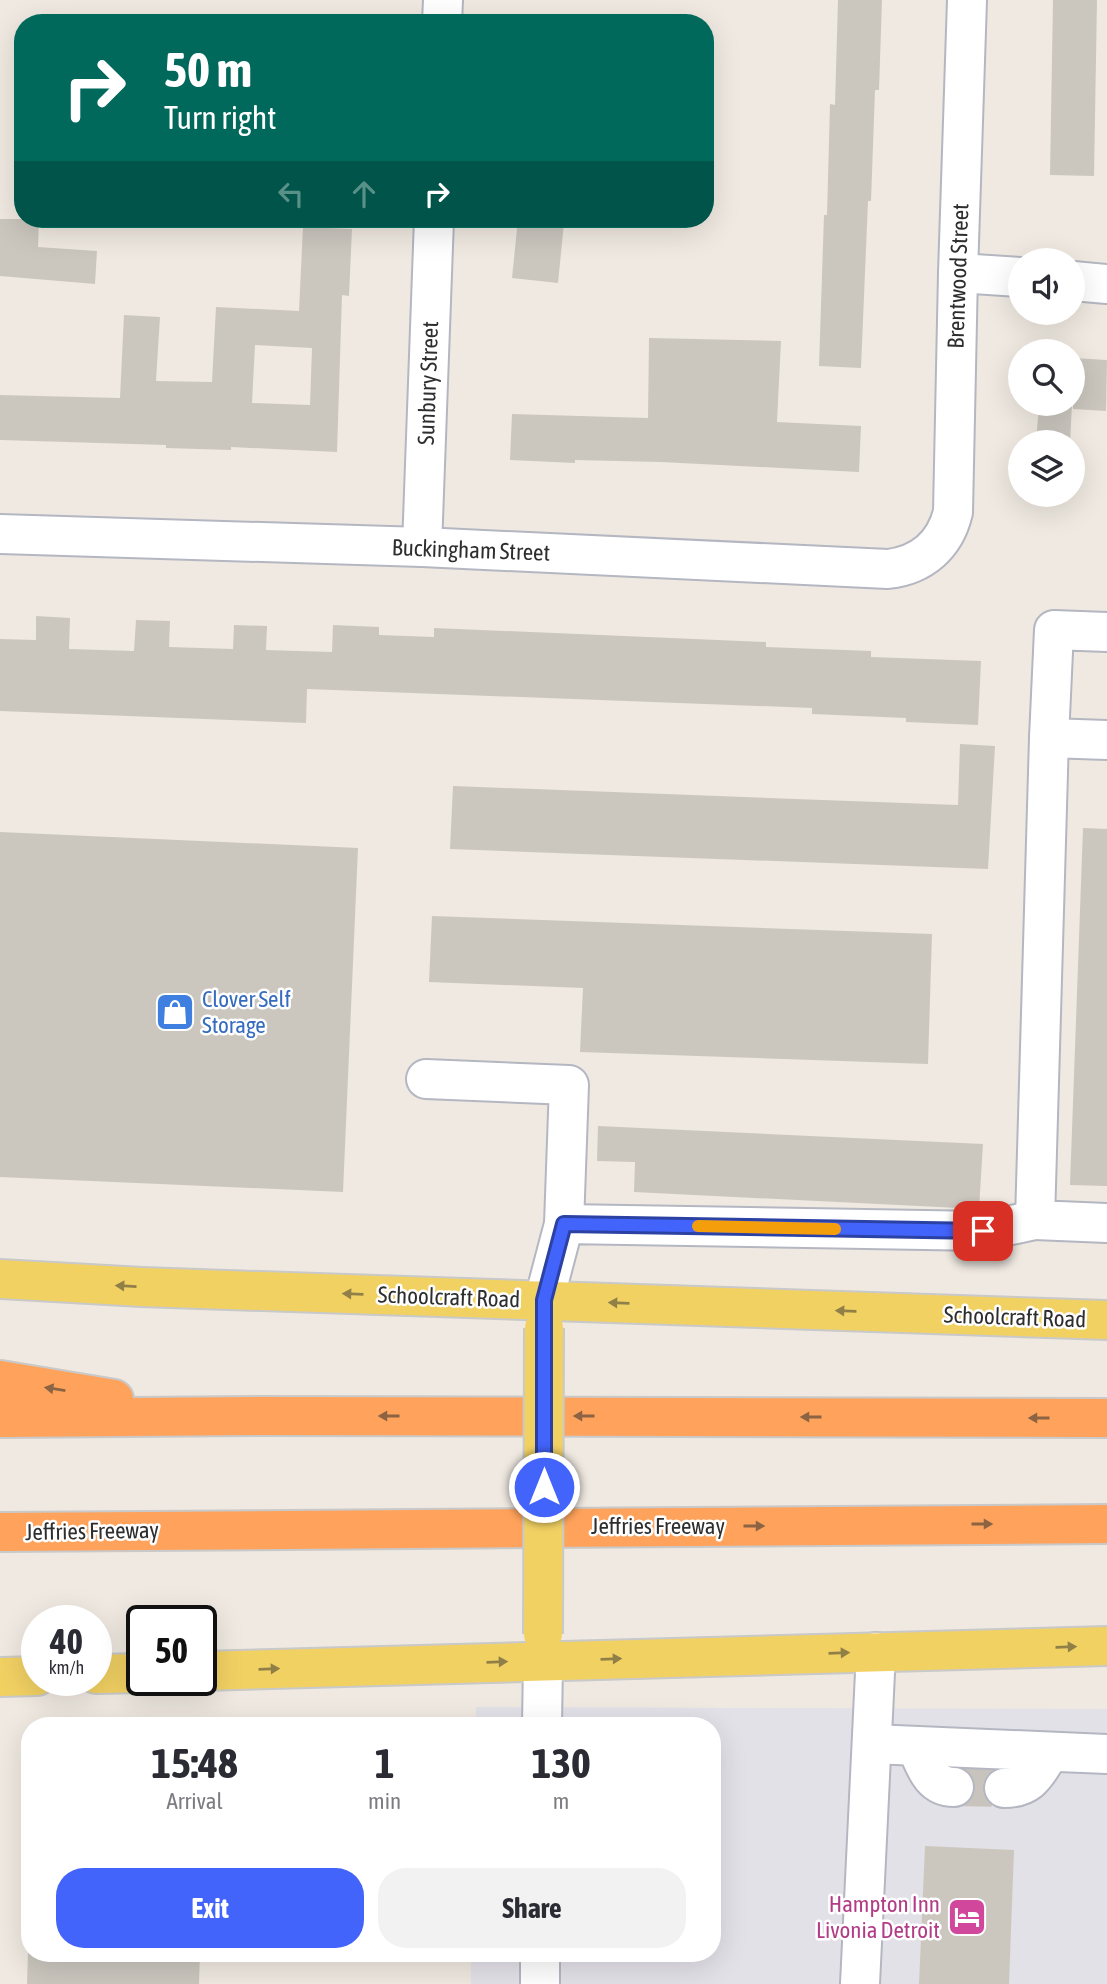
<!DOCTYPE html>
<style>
:root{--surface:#fff;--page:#f2f2f3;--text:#2b2b33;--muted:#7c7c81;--accent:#4264fb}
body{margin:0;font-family:"Asap Condensed",sans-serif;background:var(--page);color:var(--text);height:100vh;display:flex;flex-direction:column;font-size:26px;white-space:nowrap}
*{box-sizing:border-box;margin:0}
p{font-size:23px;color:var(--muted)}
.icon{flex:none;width:38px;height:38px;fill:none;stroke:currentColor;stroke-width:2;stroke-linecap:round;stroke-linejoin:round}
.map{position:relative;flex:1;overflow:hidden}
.side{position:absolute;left:21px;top:1717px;width:700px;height:245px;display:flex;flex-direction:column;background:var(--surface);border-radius:28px;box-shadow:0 7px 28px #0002}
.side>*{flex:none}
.guide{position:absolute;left:14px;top:14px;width:700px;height:214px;border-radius:28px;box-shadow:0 7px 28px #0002;background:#00695c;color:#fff;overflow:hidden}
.controls{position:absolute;left:1008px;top:248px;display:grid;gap:14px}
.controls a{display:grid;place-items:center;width:77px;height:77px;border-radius:50%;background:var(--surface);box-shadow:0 7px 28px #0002;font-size:35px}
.speed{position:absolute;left:21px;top:1605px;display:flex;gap:14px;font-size:35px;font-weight:700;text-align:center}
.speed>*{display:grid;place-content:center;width:91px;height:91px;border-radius:50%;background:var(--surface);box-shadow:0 7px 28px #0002;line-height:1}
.speed small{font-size:18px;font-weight:400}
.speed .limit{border:4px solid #111;border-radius:10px;background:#fff;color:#111}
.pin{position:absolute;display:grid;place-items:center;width:60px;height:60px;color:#fff;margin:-30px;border-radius:14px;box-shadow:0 4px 10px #0006}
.me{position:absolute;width:77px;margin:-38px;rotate:0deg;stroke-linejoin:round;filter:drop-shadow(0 0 5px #0008)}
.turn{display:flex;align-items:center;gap:24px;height:147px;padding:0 35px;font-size:32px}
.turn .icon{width:91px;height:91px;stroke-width:2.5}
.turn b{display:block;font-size:49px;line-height:60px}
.lanes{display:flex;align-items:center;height:66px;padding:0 35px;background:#0003;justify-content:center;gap:35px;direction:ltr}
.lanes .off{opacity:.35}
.eta{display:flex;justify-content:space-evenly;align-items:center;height:119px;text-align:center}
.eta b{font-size:42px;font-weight:700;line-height:49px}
.action{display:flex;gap:14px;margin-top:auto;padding:14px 35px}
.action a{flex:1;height:80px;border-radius:28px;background:var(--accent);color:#fff;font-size:28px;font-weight:700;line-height:80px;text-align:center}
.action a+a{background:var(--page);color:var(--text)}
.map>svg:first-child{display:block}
</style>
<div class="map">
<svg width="1107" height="1984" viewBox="0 0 1107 1984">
<rect width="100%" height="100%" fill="#efe9e1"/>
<polygon fill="#e3e1e8" points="476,1707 1107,1709 1107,1984 471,1984 471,1953 712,1953 712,1726 476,1725"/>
<g fill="#cbc7bf" fill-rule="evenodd">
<polygon points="838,0 882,0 879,90 875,90 871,201 868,201 861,368 819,366 824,215 827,215 830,104 835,105"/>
<polygon points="1053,0 1097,0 1094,176 1050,175"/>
<polygon points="0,219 39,219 38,247 97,251 95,284 0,276"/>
<polygon points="518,219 564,223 558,283 512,278"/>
<path d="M303,227L352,229L349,296L342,295L337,452L231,447V450L166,448V445L0,440V395L120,398L124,315L160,317L156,381L212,382L216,307L299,311ZM255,345L312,348L310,405L252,403Z"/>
<polygon points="649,338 781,341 777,422 861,426 859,472 661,462 575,460 575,463 510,460 512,414 648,418"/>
<polygon points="1073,358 1107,360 1106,411 1073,409"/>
<polygon points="1039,404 1072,404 1070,443 1036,443"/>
<polygon points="36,616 70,618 69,649 134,651 136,620 170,621 169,647 233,649 234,625 267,626 266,650 332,652 333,625 379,627 379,635 434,637 434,628 766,642 766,647 871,651 871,657 981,661 978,725 906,722 906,718 812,714 812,708 307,689 306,723 0,711 0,639 36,640"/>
<polygon points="960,744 995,746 988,869 450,849 453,786 958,805"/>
<polygon points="1083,828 1107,829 1107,1186 1070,1185"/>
<polygon points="0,832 358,848 343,1192 0,1177"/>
<polygon points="432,916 932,934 928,1064 580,1052 583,988 429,982"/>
<polygon points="598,1126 983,1144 979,1209 634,1192 635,1162 597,1161"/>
<polygon points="925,1846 1014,1850 1009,1984 919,1984"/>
<polygon points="28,1953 200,1953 199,1984 27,1984"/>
</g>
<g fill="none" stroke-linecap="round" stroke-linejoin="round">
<polyline stroke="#c8c4bd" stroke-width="38" stroke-dasharray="38 19" stroke-linecap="butt" points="954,1787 1004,1788"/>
<g stroke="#b4b7c1" stroke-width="42">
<g id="minor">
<polyline points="442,23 443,0"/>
<polyline points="958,273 1020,277"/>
<polyline points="1073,281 1107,284"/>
<path d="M0,534L422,547L888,569C922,565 945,545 953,512L958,273L967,0"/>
<polyline points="422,547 434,219"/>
<polyline points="1107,632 1054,630 1049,738 1107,740"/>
<polyline points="1049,738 1035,1220 1107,1223"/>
<polyline points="426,1079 569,1085 564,1224"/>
<polyline points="544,1300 564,1224 983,1231 1035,1220"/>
<polyline points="542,1726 543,1661"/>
<polyline points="872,1744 1107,1754"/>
<path d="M916,1746C925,1765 930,1787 954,1787"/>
<path d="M1004,1788C1032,1788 1036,1773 1050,1752"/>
<polyline points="540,1984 540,1953"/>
<polyline points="860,1984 876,1652"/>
</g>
</g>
<g stroke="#c9c9c9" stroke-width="42">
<g id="major">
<polyline points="0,1279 142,1287 1107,1320"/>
<polyline points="201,1671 1107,1646"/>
<polyline points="96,1674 142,1673"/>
<polyline points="0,1677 37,1676"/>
</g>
</g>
<g stroke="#c9c9c9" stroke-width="42">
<g id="highway">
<polyline points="0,1380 114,1399"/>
<polyline points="0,1418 259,1416 1107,1418"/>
<polyline points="0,1532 1107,1524"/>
</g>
</g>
<use href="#minor" stroke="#fff" stroke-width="38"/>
<use href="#major" stroke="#f2d163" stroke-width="38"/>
<use href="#highway" stroke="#ffa35c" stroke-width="38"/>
<g stroke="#c9c9c9" stroke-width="42" stroke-linecap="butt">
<polyline id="major-bridge" points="543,1634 544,1328"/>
</g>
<use href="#major-bridge" stroke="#f2d163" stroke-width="38"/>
</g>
<defs><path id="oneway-solid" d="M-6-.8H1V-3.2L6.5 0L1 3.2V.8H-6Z" transform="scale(1.75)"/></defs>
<g fill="#908048">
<use href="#oneway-solid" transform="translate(126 1286) rotate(-177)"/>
<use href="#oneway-solid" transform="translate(353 1294) rotate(-178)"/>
<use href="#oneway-solid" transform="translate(619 1303) rotate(-178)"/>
<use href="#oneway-solid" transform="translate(846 1311) rotate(-178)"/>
<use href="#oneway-solid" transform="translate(1066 1647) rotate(-2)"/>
<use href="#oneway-solid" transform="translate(839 1653) rotate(-2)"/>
<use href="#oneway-solid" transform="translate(611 1659) rotate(-2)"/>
<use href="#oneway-solid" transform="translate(497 1662) rotate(-2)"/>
<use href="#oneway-solid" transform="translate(269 1669) rotate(-2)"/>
</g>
<g fill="#8c6343">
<use href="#oneway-solid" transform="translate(55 1389) rotate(-171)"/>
<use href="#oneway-solid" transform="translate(389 1416) rotate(-180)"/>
<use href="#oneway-solid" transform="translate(584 1416) rotate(-180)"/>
<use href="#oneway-solid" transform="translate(811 1417) rotate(-180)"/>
<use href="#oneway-solid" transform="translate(1039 1418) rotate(-180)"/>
<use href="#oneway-solid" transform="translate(982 1524)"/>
<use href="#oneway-solid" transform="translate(754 1526)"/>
</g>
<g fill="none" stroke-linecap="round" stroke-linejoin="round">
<g stroke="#2b41a3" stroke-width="18">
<polyline id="route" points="544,1487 544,1300 564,1224 983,1231"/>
</g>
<use href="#route" stroke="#4264fb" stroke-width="12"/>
<polyline stroke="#f59e0b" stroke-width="12" points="698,1226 835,1229"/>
</g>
<defs>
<g id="shop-square" transform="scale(2.0125)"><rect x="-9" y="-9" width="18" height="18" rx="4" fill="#3f7fe0" stroke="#fff"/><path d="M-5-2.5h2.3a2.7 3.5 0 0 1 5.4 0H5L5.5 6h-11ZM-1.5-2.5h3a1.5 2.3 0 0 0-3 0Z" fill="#fff"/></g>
<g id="hotel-square" transform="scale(2.0125)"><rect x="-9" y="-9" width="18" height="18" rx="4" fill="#d1479c" stroke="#fff"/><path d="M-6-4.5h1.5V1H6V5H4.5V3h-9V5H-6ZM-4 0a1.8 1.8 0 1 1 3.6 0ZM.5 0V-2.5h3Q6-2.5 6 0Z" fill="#fff"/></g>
</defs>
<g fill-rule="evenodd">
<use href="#shop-square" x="175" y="1012"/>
<use href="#hotel-square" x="967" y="1917"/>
</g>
<g text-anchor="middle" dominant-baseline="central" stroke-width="5" stroke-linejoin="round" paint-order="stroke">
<g font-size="23" fill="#2e2e2e" stroke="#fff">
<text transform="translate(958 276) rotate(-88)">Brentwood Street</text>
<text transform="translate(428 383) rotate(-88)">Sunbury Street</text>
<text transform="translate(471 550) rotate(2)">Buckingham Street</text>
<text transform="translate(449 1297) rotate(2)">Schoolcraft Road</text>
<text transform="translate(1015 1317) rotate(2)">Schoolcraft Road</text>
<text x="658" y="1526">Jeffries Freeway</text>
<text transform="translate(92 1531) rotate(-1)">Jeffries Freeway</text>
</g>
<g font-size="23" fill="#366cbe" stroke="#fff" text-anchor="start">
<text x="202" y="999">Clover Self<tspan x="202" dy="26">Storage</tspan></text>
</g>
<g font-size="23" fill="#b23c85" stroke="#fff" text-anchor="end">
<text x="940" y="1904">Hampton Inn<tspan x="940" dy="26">Livonia Detroit</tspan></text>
</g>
</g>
</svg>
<div class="controls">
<a><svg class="icon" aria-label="sound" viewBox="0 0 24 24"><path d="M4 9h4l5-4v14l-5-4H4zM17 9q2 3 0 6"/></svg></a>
<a><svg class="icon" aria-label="search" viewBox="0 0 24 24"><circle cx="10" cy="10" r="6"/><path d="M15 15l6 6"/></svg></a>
<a><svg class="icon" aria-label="layers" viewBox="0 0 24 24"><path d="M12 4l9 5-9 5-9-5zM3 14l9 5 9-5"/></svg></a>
</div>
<div class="speed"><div>40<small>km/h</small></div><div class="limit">50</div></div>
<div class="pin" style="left:983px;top:1231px;background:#d93025"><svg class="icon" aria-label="arrive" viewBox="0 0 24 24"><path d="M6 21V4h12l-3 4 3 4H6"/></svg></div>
<svg class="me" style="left:544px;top:1487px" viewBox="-20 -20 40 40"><circle r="17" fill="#4264fb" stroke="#fff" stroke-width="3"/><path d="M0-11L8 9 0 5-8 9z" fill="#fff"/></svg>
<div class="guide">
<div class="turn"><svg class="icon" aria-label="right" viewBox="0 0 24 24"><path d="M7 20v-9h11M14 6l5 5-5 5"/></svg><div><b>50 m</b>Turn right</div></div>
<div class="lanes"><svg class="icon off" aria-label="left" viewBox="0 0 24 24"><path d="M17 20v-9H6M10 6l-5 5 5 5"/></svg><svg class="icon off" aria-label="ahead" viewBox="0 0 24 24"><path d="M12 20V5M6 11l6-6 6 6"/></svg><svg class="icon" aria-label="right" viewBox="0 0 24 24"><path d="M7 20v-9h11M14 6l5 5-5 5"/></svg></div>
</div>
<section class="side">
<div class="eta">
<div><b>15:48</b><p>Arrival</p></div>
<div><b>1</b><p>min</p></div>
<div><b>130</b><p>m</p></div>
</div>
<div class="action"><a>Exit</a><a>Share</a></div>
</section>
</div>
